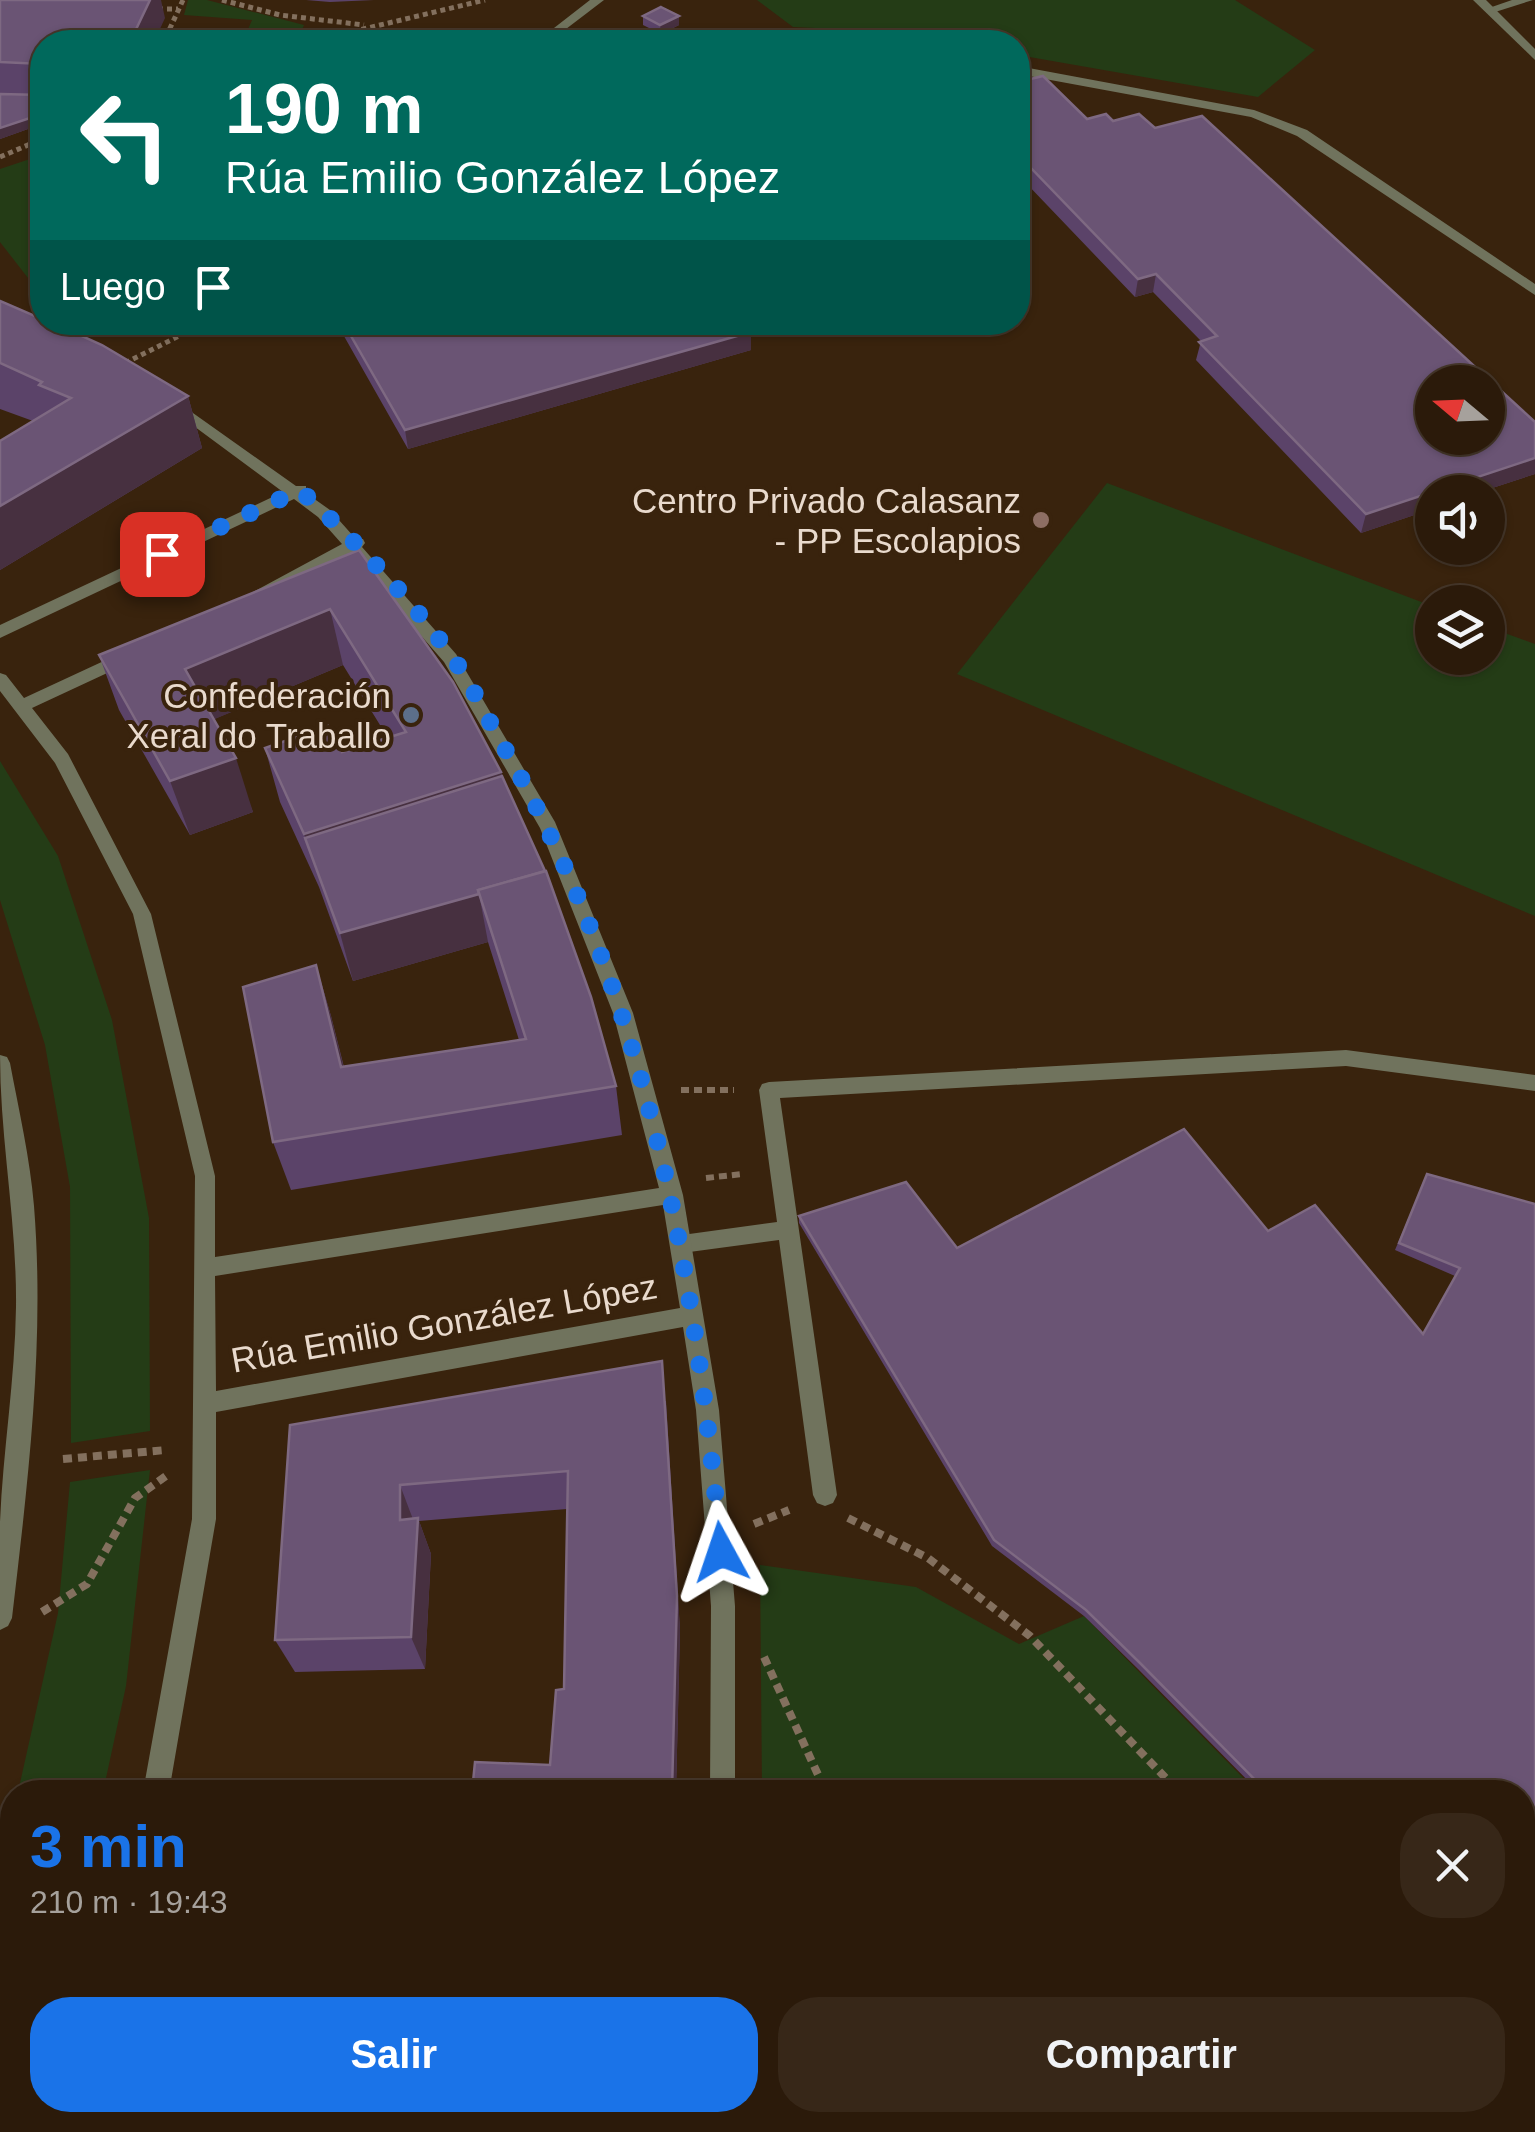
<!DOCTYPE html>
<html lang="es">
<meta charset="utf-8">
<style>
:root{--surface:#2b1a0a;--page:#372718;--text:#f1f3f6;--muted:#a6a19c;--line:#47382b;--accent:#1a73e8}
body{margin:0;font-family:Helvetica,sans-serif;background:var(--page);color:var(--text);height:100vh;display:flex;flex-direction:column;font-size:38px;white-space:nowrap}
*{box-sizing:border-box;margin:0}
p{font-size:32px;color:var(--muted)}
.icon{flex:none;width:55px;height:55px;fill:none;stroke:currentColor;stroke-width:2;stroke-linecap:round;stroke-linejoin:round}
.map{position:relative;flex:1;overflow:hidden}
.side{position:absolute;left:0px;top:1780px;width:1535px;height:352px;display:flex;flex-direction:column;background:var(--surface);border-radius:40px 40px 0 0;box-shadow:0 2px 8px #0004,0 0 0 2px var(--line)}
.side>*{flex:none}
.top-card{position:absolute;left:30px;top:30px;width:1000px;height:305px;border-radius:40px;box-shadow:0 2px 8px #0004,0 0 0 2px var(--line);background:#00695c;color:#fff;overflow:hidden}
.needle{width:65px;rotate:289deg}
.fabs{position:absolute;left:1415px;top:365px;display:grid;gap:20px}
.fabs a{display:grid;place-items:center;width:90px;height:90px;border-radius:50%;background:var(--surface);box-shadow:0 2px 8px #0004,0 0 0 2px var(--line);font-size:50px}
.pin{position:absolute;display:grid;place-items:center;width:85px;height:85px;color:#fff;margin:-42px;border-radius:20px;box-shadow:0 5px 15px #0006}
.me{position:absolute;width:110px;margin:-55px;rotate:355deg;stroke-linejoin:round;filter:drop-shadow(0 0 8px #0008)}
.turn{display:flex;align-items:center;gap:35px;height:210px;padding:0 30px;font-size:45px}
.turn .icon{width:130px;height:130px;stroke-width:2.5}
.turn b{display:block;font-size:70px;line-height:85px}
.then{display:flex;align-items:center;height:95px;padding:0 30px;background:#0003;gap:20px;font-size:38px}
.round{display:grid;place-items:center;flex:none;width:105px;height:105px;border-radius:40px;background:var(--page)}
.summary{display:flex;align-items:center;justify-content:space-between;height:170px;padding:0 30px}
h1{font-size:60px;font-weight:800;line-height:75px;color:var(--accent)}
.primary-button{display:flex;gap:20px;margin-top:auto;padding:20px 30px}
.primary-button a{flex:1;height:115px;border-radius:40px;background:var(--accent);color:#fff;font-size:40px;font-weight:800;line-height:115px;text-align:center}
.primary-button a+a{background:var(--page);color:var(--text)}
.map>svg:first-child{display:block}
</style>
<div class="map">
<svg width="1535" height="2132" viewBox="0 0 1535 2132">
<rect width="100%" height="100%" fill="#39230d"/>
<g fill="#243c16">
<polygon points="188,0 207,0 304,25 300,35 246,34 252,20 184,15"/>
<polygon points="757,0 1235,0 1315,50 1258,97 1018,55 1018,42 948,42 882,31 793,27"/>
<polygon points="42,155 42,296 0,242 0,169"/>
<polygon points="1107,483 1432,606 1432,658 1488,658 1488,627 1535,644 1535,916 957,674"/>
<polygon points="0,761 58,856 112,1020 149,1218 150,1431 71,1443 70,1187 45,1045 0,900"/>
<polygon points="150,1470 126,1686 103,1792 18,1792 58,1613 70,1482"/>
<polygon points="760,1565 916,1587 1019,1644 1084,1616 1257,1792 762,1792"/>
<polygon points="12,1812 12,2120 24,2120 19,2132 0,2132 0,1856"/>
<polygon points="1523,2074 1535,2088 1535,2132 745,2132 746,2120 1522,2120"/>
</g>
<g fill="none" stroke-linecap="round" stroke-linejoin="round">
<g stroke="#83705e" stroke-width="5" stroke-dasharray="5 4" stroke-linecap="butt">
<polyline points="183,0 166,37 294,42"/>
<polyline points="222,0 280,15 364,25"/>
<polyline points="158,9 178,9"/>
<polyline points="309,42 485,0"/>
<polyline points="0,157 42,139"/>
<polyline points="125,363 207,322"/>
</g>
<g stroke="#83705e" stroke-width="6" stroke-dasharray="8 5" stroke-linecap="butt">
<polyline points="681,1090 734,1090"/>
<polyline points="706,1178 743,1174"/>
</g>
<g stroke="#83705e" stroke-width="8" stroke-dasharray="9 6" stroke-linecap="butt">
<polyline points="63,1459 166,1450"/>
<polyline points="848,1518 928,1558 1030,1636 1179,1792"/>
<polyline points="754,1524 789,1510"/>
<polyline points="42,1612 87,1584 135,1498 166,1476"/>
<polyline points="764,1657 826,1792"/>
<polyline points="1029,2120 1035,2132"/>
<polyline points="1408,2120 1420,2132"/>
</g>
<g fill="#70735d" fill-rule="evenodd">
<polygon points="590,0 604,0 549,42 536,42"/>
<polygon points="1512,0 1533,0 1492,13 1486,9"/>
<polygon points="800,38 834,38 840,42 794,42"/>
<polygon points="1018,66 1254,110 1307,130 1535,284 1535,295 1297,136 1251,117 1018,74"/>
<polygon points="1346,1050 1535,1075 1535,1091 1346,1066 780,1098 837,1495 833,1503 825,1506 817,1503 813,1495 779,1240 682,1253 674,1251 671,1244 674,1237 682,1235 777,1222 759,1090 762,1084 769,1082"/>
</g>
<g fill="#70735d" fill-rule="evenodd">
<polygon points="1473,0 1486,0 1535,49 1535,60"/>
<path d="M169,396L296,486H306V493L330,510L355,538L363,539L365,543L362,547L456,654L555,822L633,1013L683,1195L719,1410L735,1606V1792H710L711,1606L696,1410L683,1327L216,1412V1519L169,1792H143L192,1519L195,1176L133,914L55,763L0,691V673L6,675L24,698L121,653H133L136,657L133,661L32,708L68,754L151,914L215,1176V1257L659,1188L613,1013L540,828L444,662L350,554L267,596H255L253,592L342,544L318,517L294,499L0,638V625L283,492L164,404V398ZM663,1205L680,1308L216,1391L215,1276Z"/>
<path d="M0,1055L7,1057L10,1063C19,1111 30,1158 34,1206C45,1344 28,1481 12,1618L8,1626L0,1630C0,1594 0,1558 0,1522C3,1450 15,1380 16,1307C17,1222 0,1140 0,1055Z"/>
<polygon points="83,2120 111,2120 109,2132 81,2132"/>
<polygon points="690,2120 718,2120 717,2132 689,2132"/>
</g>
</g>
<g fill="#5b4369">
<polygon points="0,0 165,18 42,42 42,124 0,139"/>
<polygon points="306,0 374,0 330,2"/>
<polygon points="643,16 679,16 679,25 661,34 643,25"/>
<polygon points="1018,82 1087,119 1113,121 1535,474 1480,492 1432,492 1432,509 1361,533 1196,360 1201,341 1153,292 1135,297 1025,182 1018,184"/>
<polygon points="0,301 188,396 202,448 0,570 0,441 33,421 0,409"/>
<polygon points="336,322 754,322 754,335 751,336 751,350 408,449"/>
<polygon points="359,550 501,772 616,1086 622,1135 291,1190 273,1142 316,965 331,1016 344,1067 519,1040 488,942 353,981 319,887 280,802 265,748 342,752 388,738 343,665 214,719 253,812 190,835 119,710 99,655"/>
<polygon points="1427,1174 1535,1204 1535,2088 1522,2074 1522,1792 1259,1792 1138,1669 1084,1616 992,1546 799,1223 799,1216 957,1248 1268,1231 1423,1334 1455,1276 1395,1250"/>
<polygon points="666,1401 680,1630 676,1792 472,1792 550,1765 564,1689 567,1509 419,1521 431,1554 425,1669 295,1672 275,1640 290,1425"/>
</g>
<g fill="#473040">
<polygon points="150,0 161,0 165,18 154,42 130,42"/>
<polygon points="679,16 679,25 661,34 660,25"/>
<polygon points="42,114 42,124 0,139 0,128"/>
<polygon points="1027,164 1025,182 1018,184 1018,167"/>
<polygon points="1156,274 1153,292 1135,297 1138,279"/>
<polygon points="742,322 754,322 754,335 751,336 751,350 408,449 405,430"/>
<polygon points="188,396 202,448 0,570 0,506"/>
<polygon points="1535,458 1535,474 1480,492 1432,492 1432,509 1361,533 1366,514"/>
<polygon points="330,609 343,665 203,724 185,669"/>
<polygon points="236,758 253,812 190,835 170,781"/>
<polygon points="501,772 510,826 323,886 304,834"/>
<polygon points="479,894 488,942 353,981 340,933"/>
<polygon points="316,965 331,1016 356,1117 341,1067"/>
<polygon points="662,1361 680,1630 676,1792 672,1792"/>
<polygon points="400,1485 414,1522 400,1520"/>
<polygon points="418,1518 431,1554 425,1669 411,1637"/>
<polygon points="340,2120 346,2120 360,2132 337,2132"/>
<polygon points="642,2120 649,2120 648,2132 641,2132"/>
</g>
<g fill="#6a5474" stroke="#7e6982" stroke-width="2.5" fill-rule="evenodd">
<polygon points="0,0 150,0 130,42 42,42 42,64 0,62"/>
<polygon points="661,7 679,16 660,25 643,16"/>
<path d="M1043,76L1087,119L1106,114L1113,121L1139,114L1155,128L1202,116L1535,422V458L1366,514L1199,342L1217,336L1156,274L1138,279L1027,164L1018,167V82ZM1432,382H1488V438H1432Z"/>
<polygon points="0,94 42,95 42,114 0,128"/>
<polygon points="0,301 42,319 42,322 51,322 102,345 188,396 0,506 0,441 71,398 39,385 42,382 0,363"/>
<polygon points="343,322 743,322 751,332 405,430"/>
<polygon points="359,550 453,682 501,772 304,834 265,748 328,726 342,752 406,732 330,609 185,669 236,758 170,781 99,655"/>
<polygon points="502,776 545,871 478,890 479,894 340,933 305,838"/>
<polygon points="546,871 591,997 616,1086 273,1142 243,987 316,965 341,1067 526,1039 478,890"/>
<polygon points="1184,1129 1268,1231 1315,1205 1423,1334 1460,1268 1399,1243 1427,1174 1535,1204 1535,2078 1522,2065 1522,1792 1267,1792 1141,1664 1086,1610 994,1540 799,1216 906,1182 957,1248"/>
<polygon points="662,1361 677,1596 672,1792 472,1792 475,1762 550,1765 556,1690 564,1689 568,1471 400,1485 400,1520 418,1518 411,1637 275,1640 290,1425"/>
<polygon points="181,2120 340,2120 337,2132 178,2132"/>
<polygon points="517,2120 642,2120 641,2132 515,2132"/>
</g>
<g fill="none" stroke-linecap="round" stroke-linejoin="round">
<path stroke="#1a73e8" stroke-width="18" stroke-dasharray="0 32.4" d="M162,554L300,490C353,539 405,592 448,651C469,679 484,712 501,742C646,992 695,1268 721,1552"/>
</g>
<circle fill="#8d6e63" stroke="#39230d" stroke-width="4" cx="1041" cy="520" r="10"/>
<circle fill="#5c6f8a" stroke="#39230d" stroke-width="4" cx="411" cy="715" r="10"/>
<g text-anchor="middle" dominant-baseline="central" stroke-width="8" stroke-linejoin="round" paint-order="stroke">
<g font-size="35" fill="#e9dacd" stroke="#39230d" text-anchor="end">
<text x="1021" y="500">Centro Privado Calasanz<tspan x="1021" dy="40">- PP Escolapios</tspan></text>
<text x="391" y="695">Confederación<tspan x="391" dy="40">Xeral do Traballo</tspan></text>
</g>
<g font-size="35" fill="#e9dacd" stroke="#39230d">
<text transform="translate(444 1323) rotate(-10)">Rúa Emilio González López</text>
</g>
</g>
</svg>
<div class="fabs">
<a><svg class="needle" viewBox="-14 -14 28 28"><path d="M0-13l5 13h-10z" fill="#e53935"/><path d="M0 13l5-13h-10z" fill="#a6a19c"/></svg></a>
<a><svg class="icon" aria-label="sound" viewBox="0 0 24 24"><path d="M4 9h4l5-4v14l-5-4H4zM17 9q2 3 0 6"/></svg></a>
<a><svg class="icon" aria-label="layers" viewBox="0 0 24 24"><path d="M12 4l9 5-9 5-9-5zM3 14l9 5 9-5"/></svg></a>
</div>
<div class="pin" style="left:162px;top:554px;background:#d93025"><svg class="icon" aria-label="arrive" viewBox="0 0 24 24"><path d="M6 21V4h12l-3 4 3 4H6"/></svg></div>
<svg class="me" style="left:721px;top:1552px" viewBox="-20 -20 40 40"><path d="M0-17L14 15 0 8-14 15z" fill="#1a73e8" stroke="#fff" stroke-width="4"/></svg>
<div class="top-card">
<div class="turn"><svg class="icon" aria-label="left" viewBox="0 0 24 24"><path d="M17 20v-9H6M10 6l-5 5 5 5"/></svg><div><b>190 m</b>Rúa Emilio González López</div></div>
<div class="then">Luego<svg class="icon" aria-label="arrive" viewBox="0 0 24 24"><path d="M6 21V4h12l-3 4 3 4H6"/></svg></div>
</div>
<section class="side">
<div class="summary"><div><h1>3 min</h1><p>210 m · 19:43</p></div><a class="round"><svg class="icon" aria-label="close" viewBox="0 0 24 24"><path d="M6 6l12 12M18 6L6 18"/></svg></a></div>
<div class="primary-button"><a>Salir</a><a>Compartir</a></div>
</section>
</div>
